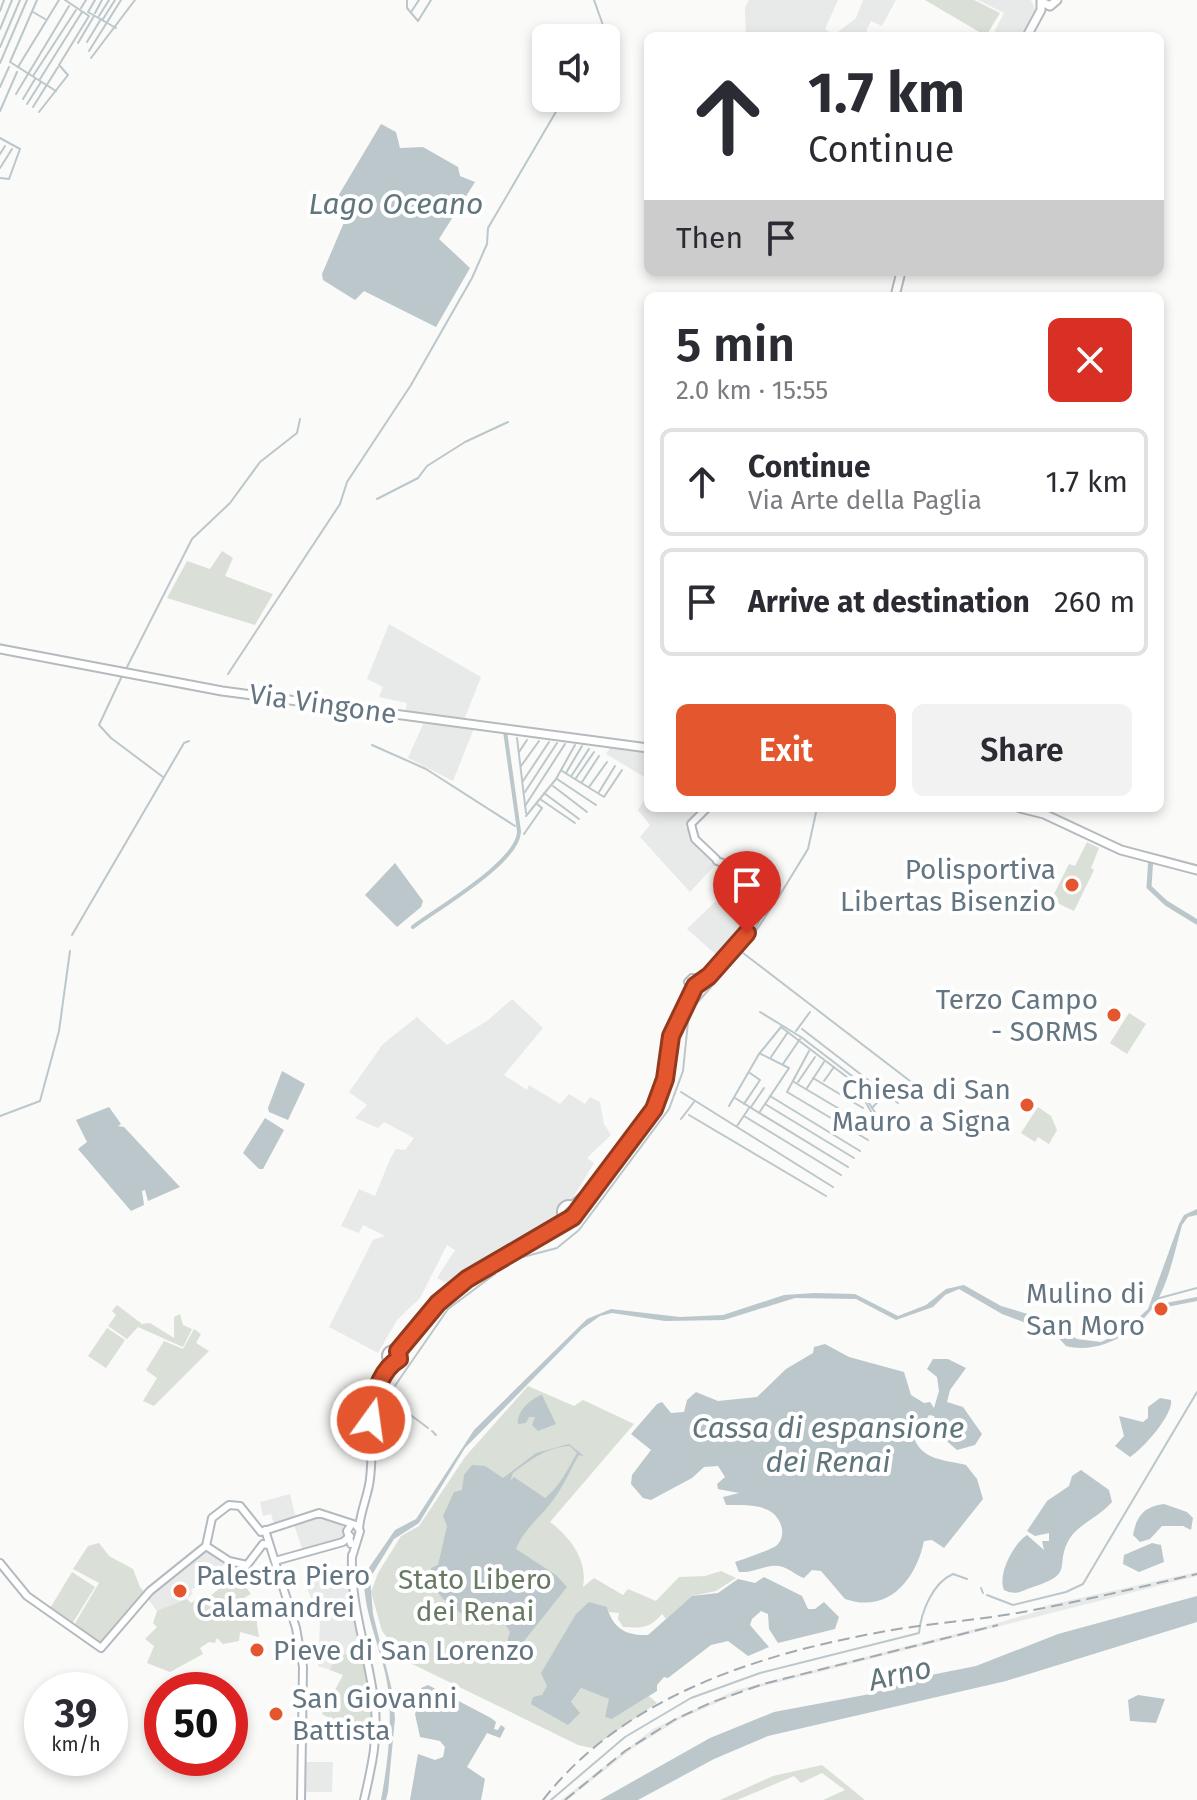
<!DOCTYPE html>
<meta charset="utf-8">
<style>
:root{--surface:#fff;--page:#f2f2f3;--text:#2b2b33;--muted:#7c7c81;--line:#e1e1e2;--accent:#e4572e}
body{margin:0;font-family:"Fira Sans",sans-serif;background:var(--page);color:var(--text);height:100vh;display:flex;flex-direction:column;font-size:30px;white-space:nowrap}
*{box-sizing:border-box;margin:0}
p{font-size:26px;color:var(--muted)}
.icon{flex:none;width:44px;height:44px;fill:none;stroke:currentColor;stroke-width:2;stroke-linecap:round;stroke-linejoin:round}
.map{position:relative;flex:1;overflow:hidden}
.drawer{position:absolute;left:644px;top:292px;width:520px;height:520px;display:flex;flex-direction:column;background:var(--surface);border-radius:12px;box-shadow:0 4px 12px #0003}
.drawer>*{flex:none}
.hud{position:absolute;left:644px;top:32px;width:520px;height:244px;border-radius:12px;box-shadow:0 4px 12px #0003;background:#fff;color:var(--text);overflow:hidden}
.controls{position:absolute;left:532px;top:24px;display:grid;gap:16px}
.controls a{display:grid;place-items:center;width:88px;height:88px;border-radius:12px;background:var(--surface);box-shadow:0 4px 12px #0003;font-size:40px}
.speed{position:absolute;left:24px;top:1672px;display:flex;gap:16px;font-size:40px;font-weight:700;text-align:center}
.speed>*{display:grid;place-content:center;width:104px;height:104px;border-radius:50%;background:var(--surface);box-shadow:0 4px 12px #0003;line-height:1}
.speed small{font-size:20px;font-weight:400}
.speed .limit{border:12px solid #d22;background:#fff;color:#111}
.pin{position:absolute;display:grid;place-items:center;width:68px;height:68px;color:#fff;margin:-82px -34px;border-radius:50% 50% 50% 0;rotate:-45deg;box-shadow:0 0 8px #0007}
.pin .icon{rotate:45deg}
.me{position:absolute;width:88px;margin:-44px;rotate:14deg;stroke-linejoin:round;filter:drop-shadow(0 0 6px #0008)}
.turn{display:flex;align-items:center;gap:28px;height:168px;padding:0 32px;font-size:36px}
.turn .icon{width:104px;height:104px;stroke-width:2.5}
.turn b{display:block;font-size:56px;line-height:68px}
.then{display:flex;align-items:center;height:76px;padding:0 32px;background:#0003;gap:16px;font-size:30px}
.round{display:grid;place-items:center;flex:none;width:84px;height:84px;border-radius:12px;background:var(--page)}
.overview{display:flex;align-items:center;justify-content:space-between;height:136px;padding:0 32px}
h1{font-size:48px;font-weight:600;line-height:60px}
.primary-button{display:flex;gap:16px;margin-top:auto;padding:16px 32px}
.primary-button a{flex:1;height:92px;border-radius:12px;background:var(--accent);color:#fff;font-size:32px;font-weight:600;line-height:92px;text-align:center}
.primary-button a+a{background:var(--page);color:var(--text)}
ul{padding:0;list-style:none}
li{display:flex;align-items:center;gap:24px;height:108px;margin:0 16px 12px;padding:0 16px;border:4px solid var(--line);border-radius:12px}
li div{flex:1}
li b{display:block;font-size:30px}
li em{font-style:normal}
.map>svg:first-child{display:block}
</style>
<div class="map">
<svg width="1197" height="1800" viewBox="0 0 1197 1800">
<rect width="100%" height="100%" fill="#fafaf8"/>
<g fill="#e8e9e9">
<polygon points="749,0 838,0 825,29 834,35 856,18 863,0 896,0 882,26 871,21 866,31 873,36 746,36 745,8"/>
<polygon points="978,0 1031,0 1037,13 1030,36 992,36 1004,13"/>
<polygon points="389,624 481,677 464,720 476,723 453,781 408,758 424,722 404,719 407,703 379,697 383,687 367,679"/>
<polygon points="611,747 648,752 648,779 606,754"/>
<polygon points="648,793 648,808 704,808 685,826 719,861 690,892 640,837 650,825 638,810"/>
<polygon points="741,872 769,899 750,934 722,960 687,929 722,895 732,875"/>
<polygon points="512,999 543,1028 504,1075 527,1090 529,1085 560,1104 569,1094 585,1104 590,1097 600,1102 604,1124 611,1135 587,1158 594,1163 576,1193 548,1227 448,1284 437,1278 455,1250 447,1245 420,1298 397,1320 378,1353 329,1327 373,1240 385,1236 363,1225 359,1233 341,1226 359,1189 375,1196 391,1157 396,1149 405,1150 414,1138 384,1122 378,1128 355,1118 367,1105 349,1092 383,1044 417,1017 447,1045 487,1021"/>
<polygon points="290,1494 296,1519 274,1524 271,1514 263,1516 260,1502"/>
<polygon points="319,1515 332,1517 342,1524 345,1538 303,1551 293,1522"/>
<polygon points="208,1548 225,1562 219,1571 191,1590 193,1594 180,1604 157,1611 148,1599 152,1593"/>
<polygon points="322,1566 348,1576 362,1652 352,1654 343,1674 318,1666 320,1623 306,1585 313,1583"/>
<polygon points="1197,1572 1197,1576 744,1691 680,1719 633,1748 567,1800 561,1800 653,1729 736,1690 994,1624 1045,1609 1044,1606"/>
<polygon points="304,1762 333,1762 332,1792 304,1792"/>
</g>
<g fill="#dadfd7">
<polygon points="925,0 974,0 1000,13 986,36"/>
<polygon points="222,551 233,558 225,576 273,594 255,625 167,598 187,561 210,569"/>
<polygon points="1087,842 1099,848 1091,868 1094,870 1074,911 1051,900 1069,864 1075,866"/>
<polygon points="1129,1013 1146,1024 1127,1054 1110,1043"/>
<polygon points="1038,1107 1051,1116 1057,1130 1049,1144 1038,1137 1035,1142 1021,1133"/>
<polygon points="117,1305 142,1324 150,1323 174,1338 174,1317 180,1314 183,1325 192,1329 183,1347 138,1327 127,1339 108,1326 116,1315 112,1311"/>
<polygon points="107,1328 125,1340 106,1368 88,1356"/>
<polygon points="194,1329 201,1334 196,1343 209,1351 154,1406 143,1401 157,1378 146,1370 164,1341 183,1349"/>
<path d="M528,1386L574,1406L583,1400L634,1424L550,1522C570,1537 588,1560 583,1587L594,1578L623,1595L628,1589L656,1601L679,1577L705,1576L721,1571L736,1578L716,1591L692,1596L666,1619L662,1614C650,1629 640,1628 623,1627L618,1619L619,1613L609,1612L607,1607L542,1695L573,1707L571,1702L581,1688L610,1699L612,1719L649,1696L657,1703L592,1748L578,1745L404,1660L382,1631L371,1592L378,1573L401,1536L419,1526L465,1457Z"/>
<polygon points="99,1543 109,1556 133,1569 140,1587 147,1595 100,1644 74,1625 99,1583 73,1569 88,1546"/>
<polygon points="72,1572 95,1587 72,1624 49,1610"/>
<polygon points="239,1573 245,1575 245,1586 251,1594 242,1599 247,1607 254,1604 259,1637 240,1632 239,1641 223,1644 217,1638 215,1643 209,1642 200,1648 203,1654 170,1672 147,1663 154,1646 145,1639 157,1627 153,1623 157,1611 187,1599 191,1603 196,1600 200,1604"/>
<path d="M362,1652C368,1677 378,1709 370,1733L356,1736L336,1731L338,1723L322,1714L343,1675L330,1670L338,1655Z"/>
<polygon points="822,1765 865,1800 823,1800 845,1790 822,1773 801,1783 794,1776 737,1800 720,1800 773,1776"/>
</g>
<g fill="#bbc7cb" fill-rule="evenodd">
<polygon points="381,124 396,132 400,148 423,147 458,167 460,176 475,182 439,239 470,268 436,327 364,291 355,300 323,280 322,274 345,220 331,208"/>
<polygon points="395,863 423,901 421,907 397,927 365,895"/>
<polygon points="282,1071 305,1084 288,1120 269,1112 268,1108"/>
<polygon points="109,1107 121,1124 118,1126 124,1127 180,1187 148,1201 145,1190 142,1191 144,1205 131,1211 78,1149 87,1142 76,1120"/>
<polygon points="265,1118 284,1130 263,1169 259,1169 243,1153"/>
<path d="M1197,1209V1215L1188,1217L1182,1225C1176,1247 1171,1271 1162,1291C1147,1327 1103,1356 1066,1346L1055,1334L1002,1314L959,1289L945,1295L933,1307L896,1320L856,1299L795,1298L724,1320L665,1321L612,1313L600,1316L582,1329L465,1448L419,1523L394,1539L370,1578L373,1614L392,1690L395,1718L388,1792L386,1800H381C388,1762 394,1716 386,1677C379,1643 363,1611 364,1575L395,1530L416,1519L474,1430L587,1319L611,1309L680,1317L723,1315L784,1295L815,1293L855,1294L898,1316L926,1305L946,1289L964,1285L1001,1306L1048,1320L1077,1339L1101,1342L1124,1331L1148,1309L1179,1224L1184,1215Z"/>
<path d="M825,1344L849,1357L904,1372L911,1395L924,1403L930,1402L934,1408L939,1391L937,1377L927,1369L933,1359H948L966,1368L950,1390L947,1402L963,1407L982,1434L975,1445L957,1450L942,1437L934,1416L929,1415L914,1438C922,1460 945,1460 966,1465L977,1479L983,1499L944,1548L932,1540L924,1541C916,1580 888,1614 845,1599L821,1571L812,1570L804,1578C795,1575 788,1567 779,1566C765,1564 755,1573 739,1572L735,1562C742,1560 770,1550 776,1546C781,1542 783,1535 782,1529C777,1503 748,1505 726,1505L723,1497L739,1493L718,1489L717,1484L725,1477L718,1466L704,1467L692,1478L651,1500L643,1498L631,1484L632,1475L651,1450L631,1434L657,1404L662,1402L671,1413L684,1412L687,1400L696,1392L718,1401L757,1397L786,1369L813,1353L814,1347Z"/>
<path d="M542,1395L556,1424L538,1431L532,1425L535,1417H529L526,1423L518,1424C517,1411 530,1399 542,1395Z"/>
<path d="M1160,1398L1171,1400C1174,1414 1142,1450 1130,1457L1115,1446L1124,1436L1119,1416L1143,1422L1148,1418V1407Z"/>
<path d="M569,1444L584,1456L579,1455C570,1470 562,1490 550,1504C538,1519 523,1531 516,1549L556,1575L567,1587L516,1651L507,1642L510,1632L502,1619H481V1607L470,1620C451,1605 430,1595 431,1568L438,1565L447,1526L443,1516L454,1492L462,1490L464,1475L472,1465L485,1466L503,1478L536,1453ZM570,1446L577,1453C567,1470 561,1485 545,1498L514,1477L510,1481L513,1473C530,1460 549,1446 570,1446Z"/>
<path d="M1081,1470L1109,1490L1112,1502C1099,1517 1078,1525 1070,1538C1053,1566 1077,1573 1033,1587C1021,1591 1017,1596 1004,1590C997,1574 1014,1543 1027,1535L1044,1550L1042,1541H1049V1533L1035,1536L1027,1531L1047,1501L1069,1486L1072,1476Z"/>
<path d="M1164,1504L1187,1512L1193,1518L1191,1530L1183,1526H1162L1150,1539L1140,1542L1133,1535C1137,1515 1144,1507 1164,1504Z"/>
<polygon points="1152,1543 1161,1545 1164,1562 1139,1572 1123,1564 1124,1555"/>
<path d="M764,1577L802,1596L808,1609H815L824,1602L839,1617L835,1629L778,1643L769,1629L768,1614L761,1611L752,1619L750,1625L769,1647L748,1656L728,1641L711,1645L668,1678L664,1677L657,1685V1691L612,1719L605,1717L609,1699L581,1688L571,1702L580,1713L568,1725L531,1704L533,1697L542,1695L547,1686L541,1673L576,1614L589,1602L607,1607C613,1629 627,1636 648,1635L692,1596L718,1593L738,1579L755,1583Z"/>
<polygon points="1197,1596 1197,1622 1006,1681 768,1736 714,1759 638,1800 600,1800 710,1738 774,1712 870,1694 931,1675 976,1666 1058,1634"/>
<polygon points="428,1685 491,1718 496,1722 494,1729 498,1730 501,1725 505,1728 500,1738 487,1733 467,1767 485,1779 481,1800 410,1800 418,1754 435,1760 443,1757 445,1747 440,1741 420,1737 415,1714 423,1693 421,1688"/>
<polygon points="1138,1695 1165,1699 1156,1723 1130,1721 1128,1700"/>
</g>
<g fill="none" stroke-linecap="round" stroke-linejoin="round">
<g stroke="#bbc7cb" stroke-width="2">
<polyline points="37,0 10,62 56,91"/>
<polyline points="95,0 88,12 116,28"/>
<polyline points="407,0 407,8 418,21 431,0"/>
<polyline points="594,0 604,28 599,38"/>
<polyline points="81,8 86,0"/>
<polyline points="0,11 4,0"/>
<polyline points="33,12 45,19"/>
<polyline points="411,12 419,0"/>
<polyline points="95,13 102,0"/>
<polyline points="99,16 109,0"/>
<polyline points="103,19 115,0"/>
<polyline points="0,29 12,0"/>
<polyline points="87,42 101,19"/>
<polyline points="78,43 94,16"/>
<polyline points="0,47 20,0"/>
<polyline points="89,51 121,0"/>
<polyline points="91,58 135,0"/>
<polyline points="0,63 27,0"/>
<polyline points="18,67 59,0"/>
<polyline points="33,76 76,10"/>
<polyline points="40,79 82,12"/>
<polyline points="0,87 9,67"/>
<polyline points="16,94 69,6"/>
<polyline points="23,99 35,79"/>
<polyline points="27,104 41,82"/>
<polyline points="33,107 58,67"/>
<polyline points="0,111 17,72"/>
<polyline points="39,112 68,75 59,65 89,16 65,0"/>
<polyline points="0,138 20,149 9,179 0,178"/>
<polyline points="0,154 5,146"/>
<polyline points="0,168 12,149"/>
<polyline points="377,499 418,478 427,466 465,442 508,422"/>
<polyline points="125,671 192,539 230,503 260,462 297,433 300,419"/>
<polyline points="228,674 340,504 347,482 411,385 472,278 487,244 488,228 564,98"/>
<polyline points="122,676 99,725 111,738 163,777"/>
<polyline points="517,738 526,813"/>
<polyline points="372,745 426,769 515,826"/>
<polyline points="519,752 527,740"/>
<polyline points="521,766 539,741"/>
<polyline points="562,771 604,797 622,770"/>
<polyline points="566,773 582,746"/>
<polyline points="572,775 589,749"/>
<polyline points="576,778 594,752"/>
<polyline points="557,779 596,805"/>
<polyline points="523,781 549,742"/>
<polyline points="582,782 599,756"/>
<polyline points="553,786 587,812"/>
<polyline points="589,787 607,762"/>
<polyline points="525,792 557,743"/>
<polyline points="599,792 615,766"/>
<polyline points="544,793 579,819"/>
<polyline points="540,799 575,823"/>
<polyline points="525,806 565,744"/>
<polyline points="526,816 556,779 575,745"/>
<polyline points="524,834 542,808 537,804"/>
<polyline points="778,898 808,849 817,808"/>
<polyline points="72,935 184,743 189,741"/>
<polyline points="743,953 910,1081"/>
<polyline points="760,1012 801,1037 852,1076 881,1122"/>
<polyline points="802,1029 898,1103"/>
<polyline points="796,1031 810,1012"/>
<polyline points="809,1051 787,1092 868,1140"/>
<polyline points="771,1057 788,1032"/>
<polyline points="783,1064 800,1039"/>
<polyline points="813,1078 863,1108"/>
<polyline points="824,1081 834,1067"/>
<polyline points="794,1082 868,1126"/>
<polyline points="798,1082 815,1057"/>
<polyline points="807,1088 824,1062"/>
<polyline points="681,1092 833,1187"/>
<polyline points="770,1096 860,1151"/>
<polyline points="735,1098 848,1167"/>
<polyline points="744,1104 760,1080 750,1073"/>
<polyline points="765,1104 854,1158"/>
<polyline points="729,1106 759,1054 781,1027 856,1084 875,1119"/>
<polyline points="751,1107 764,1088"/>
<polyline points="872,1108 884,1095"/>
<polyline points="759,1113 789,1068 761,1054"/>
<polyline points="689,1115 826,1196"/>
<polyline points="0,1116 40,1101 59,1031 70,951"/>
<polyline points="744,1116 841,1175"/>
<polyline points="681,1119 694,1102"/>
<polyline points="737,1126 749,1108"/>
<polyline points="499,1271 519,1258 557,1248 579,1230 669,1109 683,1071 689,1012 742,952 773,905"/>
<polyline points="1156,1299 1197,1288"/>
<polyline points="428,1428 396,1404 392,1390 448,1309 495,1274"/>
<polyline points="432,1431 436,1435"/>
<polyline points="981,1588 983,1593"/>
<polyline points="987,1595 1013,1605 1066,1592 1083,1584 1197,1392"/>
<path d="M551,1800L625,1737L691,1698L760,1673L919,1633C921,1613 932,1583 953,1574L967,1579"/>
</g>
<g stroke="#bbc7cb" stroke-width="4">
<path d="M413,927C438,908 520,861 519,831L505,731"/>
<polyline points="1151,1308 1197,1299"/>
</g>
<polyline stroke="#bbc7cb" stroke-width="5" points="1151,856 1149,887 1166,903 1197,922"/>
<g stroke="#b3babf" stroke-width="10">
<g id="secondary">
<polyline points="707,808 691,824 695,839 716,859"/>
<polyline points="688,982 692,978 702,979"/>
<path d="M697,984C729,964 753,929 768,895L743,870L717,861"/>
<polyline points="573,1204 602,1180 654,1109 664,1082 671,1036 695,986"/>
<circle cx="569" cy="1212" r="8"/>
<circle cx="393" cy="1356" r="7"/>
<polyline points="398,1351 438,1303 467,1279 511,1250 569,1221"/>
<polyline points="351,1525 347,1531 351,1544"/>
<path d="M359,1529C360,1512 368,1496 370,1479C375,1433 366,1405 391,1363"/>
<polyline points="265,1530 296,1628 303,1667 301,1800"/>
<polyline points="206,1546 229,1561 247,1565 263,1544 269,1545"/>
<path d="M352,1555C350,1608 370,1657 375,1708C378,1741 371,1769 364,1800"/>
<polyline points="275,1561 343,1542 350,1536"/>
<polyline points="0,1563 27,1596 101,1648 150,1591 206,1546 212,1518 229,1505 240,1506 261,1532 319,1513 356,1525 360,1531 352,1557"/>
</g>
</g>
<g stroke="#b5babe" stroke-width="11">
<g id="primary">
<polyline points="1042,2 1050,6 1057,0"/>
<polyline points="1027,36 1041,10 1041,0"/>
<polyline points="895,296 901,272"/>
<polyline points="0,649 222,691 648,748"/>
<polyline points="1020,808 1044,814 1121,850 1197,870"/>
</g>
</g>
<use href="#secondary" stroke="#fff" stroke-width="6"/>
<use href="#primary" stroke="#fff" stroke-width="7"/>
<g stroke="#a2aab0" stroke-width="2" stroke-dasharray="12 6" stroke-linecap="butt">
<path d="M543,1800C627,1692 769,1651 898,1629C936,1623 974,1620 1012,1614C1074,1603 1136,1588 1197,1574"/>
<polyline points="565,1800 625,1751 674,1720 710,1703 763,1684 998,1625"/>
</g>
</g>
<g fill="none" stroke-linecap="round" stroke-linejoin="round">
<g stroke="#94391e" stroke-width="20">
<path id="route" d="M371,1420C373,1398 379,1371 399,1359L398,1351L438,1303L467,1279L573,1217L654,1109L665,1079L671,1036L695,986L709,976L747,933"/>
</g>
<use href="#route" stroke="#e4572e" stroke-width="14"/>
</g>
<g fill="#e4572e" stroke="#fff" stroke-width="3">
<circle cx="1072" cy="885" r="8"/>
<circle cx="1114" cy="1015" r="8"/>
<circle cx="1027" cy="1105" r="8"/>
<circle cx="1161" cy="1309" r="8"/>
<circle cx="180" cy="1591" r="8"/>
<circle cx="257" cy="1650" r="8"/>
<circle cx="276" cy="1714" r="8"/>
</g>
<g text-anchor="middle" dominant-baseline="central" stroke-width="8" stroke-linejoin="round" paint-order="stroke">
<g font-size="28" fill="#657683" stroke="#fff">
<text transform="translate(323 704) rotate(8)">Via Vingone</text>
</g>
<g font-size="28" fill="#657683" stroke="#fff" text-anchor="end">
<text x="1056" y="869">Polisportiva<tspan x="1056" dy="32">Libertas Bisenzio</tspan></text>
<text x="1098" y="999">Terzo Campo<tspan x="1098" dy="32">- SORMS</tspan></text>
<text x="1011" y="1089">Chiesa di San<tspan x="1011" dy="32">Mauro a Signa</tspan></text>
<text x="1145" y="1293">Mulino di<tspan x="1145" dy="32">San Moro</tspan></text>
<text x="196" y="1575" text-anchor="start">Palestra Piero<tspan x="196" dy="32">Calamandrei</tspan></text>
<text x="273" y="1650" text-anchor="start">Pieve di San Lorenzo</text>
<text x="292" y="1698" text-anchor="start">San Giovanni<tspan x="292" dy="32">Battista</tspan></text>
</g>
<g font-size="28" fill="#687a64" stroke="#fff">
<text x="475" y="1579">Stato Libero<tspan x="475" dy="32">dei Renai</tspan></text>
</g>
<g font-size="30" font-style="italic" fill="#60757c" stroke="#fff">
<text x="396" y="204">Lago Oceano</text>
<text x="828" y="1428">Cassa di espansione<tspan x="828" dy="34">dei Renai</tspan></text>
<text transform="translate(900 1674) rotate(-13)">Arno</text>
</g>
</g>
</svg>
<div class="controls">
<a><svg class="icon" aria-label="sound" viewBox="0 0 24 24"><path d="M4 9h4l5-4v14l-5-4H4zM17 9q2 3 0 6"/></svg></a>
</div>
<div class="speed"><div>39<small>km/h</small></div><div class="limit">50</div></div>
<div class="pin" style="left:747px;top:933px;background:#d93025"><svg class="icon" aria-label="arrive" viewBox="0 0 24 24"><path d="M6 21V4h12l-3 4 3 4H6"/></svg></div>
<svg class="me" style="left:371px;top:1420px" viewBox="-20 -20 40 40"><circle r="17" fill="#e4572e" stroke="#fff" stroke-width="3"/><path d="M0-11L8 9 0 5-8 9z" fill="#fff"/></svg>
<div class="hud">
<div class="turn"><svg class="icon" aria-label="ahead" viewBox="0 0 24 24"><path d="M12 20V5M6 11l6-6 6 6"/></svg><div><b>1.7 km</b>Continue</div></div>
<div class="then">Then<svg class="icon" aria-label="arrive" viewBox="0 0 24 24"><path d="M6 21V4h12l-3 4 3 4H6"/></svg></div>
</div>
<section class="drawer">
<div class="overview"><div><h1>5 min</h1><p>2.0 km · 15:55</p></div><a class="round" style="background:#d93025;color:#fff"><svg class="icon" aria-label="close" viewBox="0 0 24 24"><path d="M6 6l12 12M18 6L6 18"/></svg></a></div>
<ul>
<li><svg class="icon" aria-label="ahead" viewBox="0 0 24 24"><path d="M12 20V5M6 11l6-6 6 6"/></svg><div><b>Continue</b><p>Via Arte della Paglia</p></div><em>1.7 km</em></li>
<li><svg class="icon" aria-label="arrive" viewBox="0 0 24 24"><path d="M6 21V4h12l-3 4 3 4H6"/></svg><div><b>Arrive at destination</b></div><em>260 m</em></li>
</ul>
<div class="primary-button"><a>Exit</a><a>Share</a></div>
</section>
</div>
